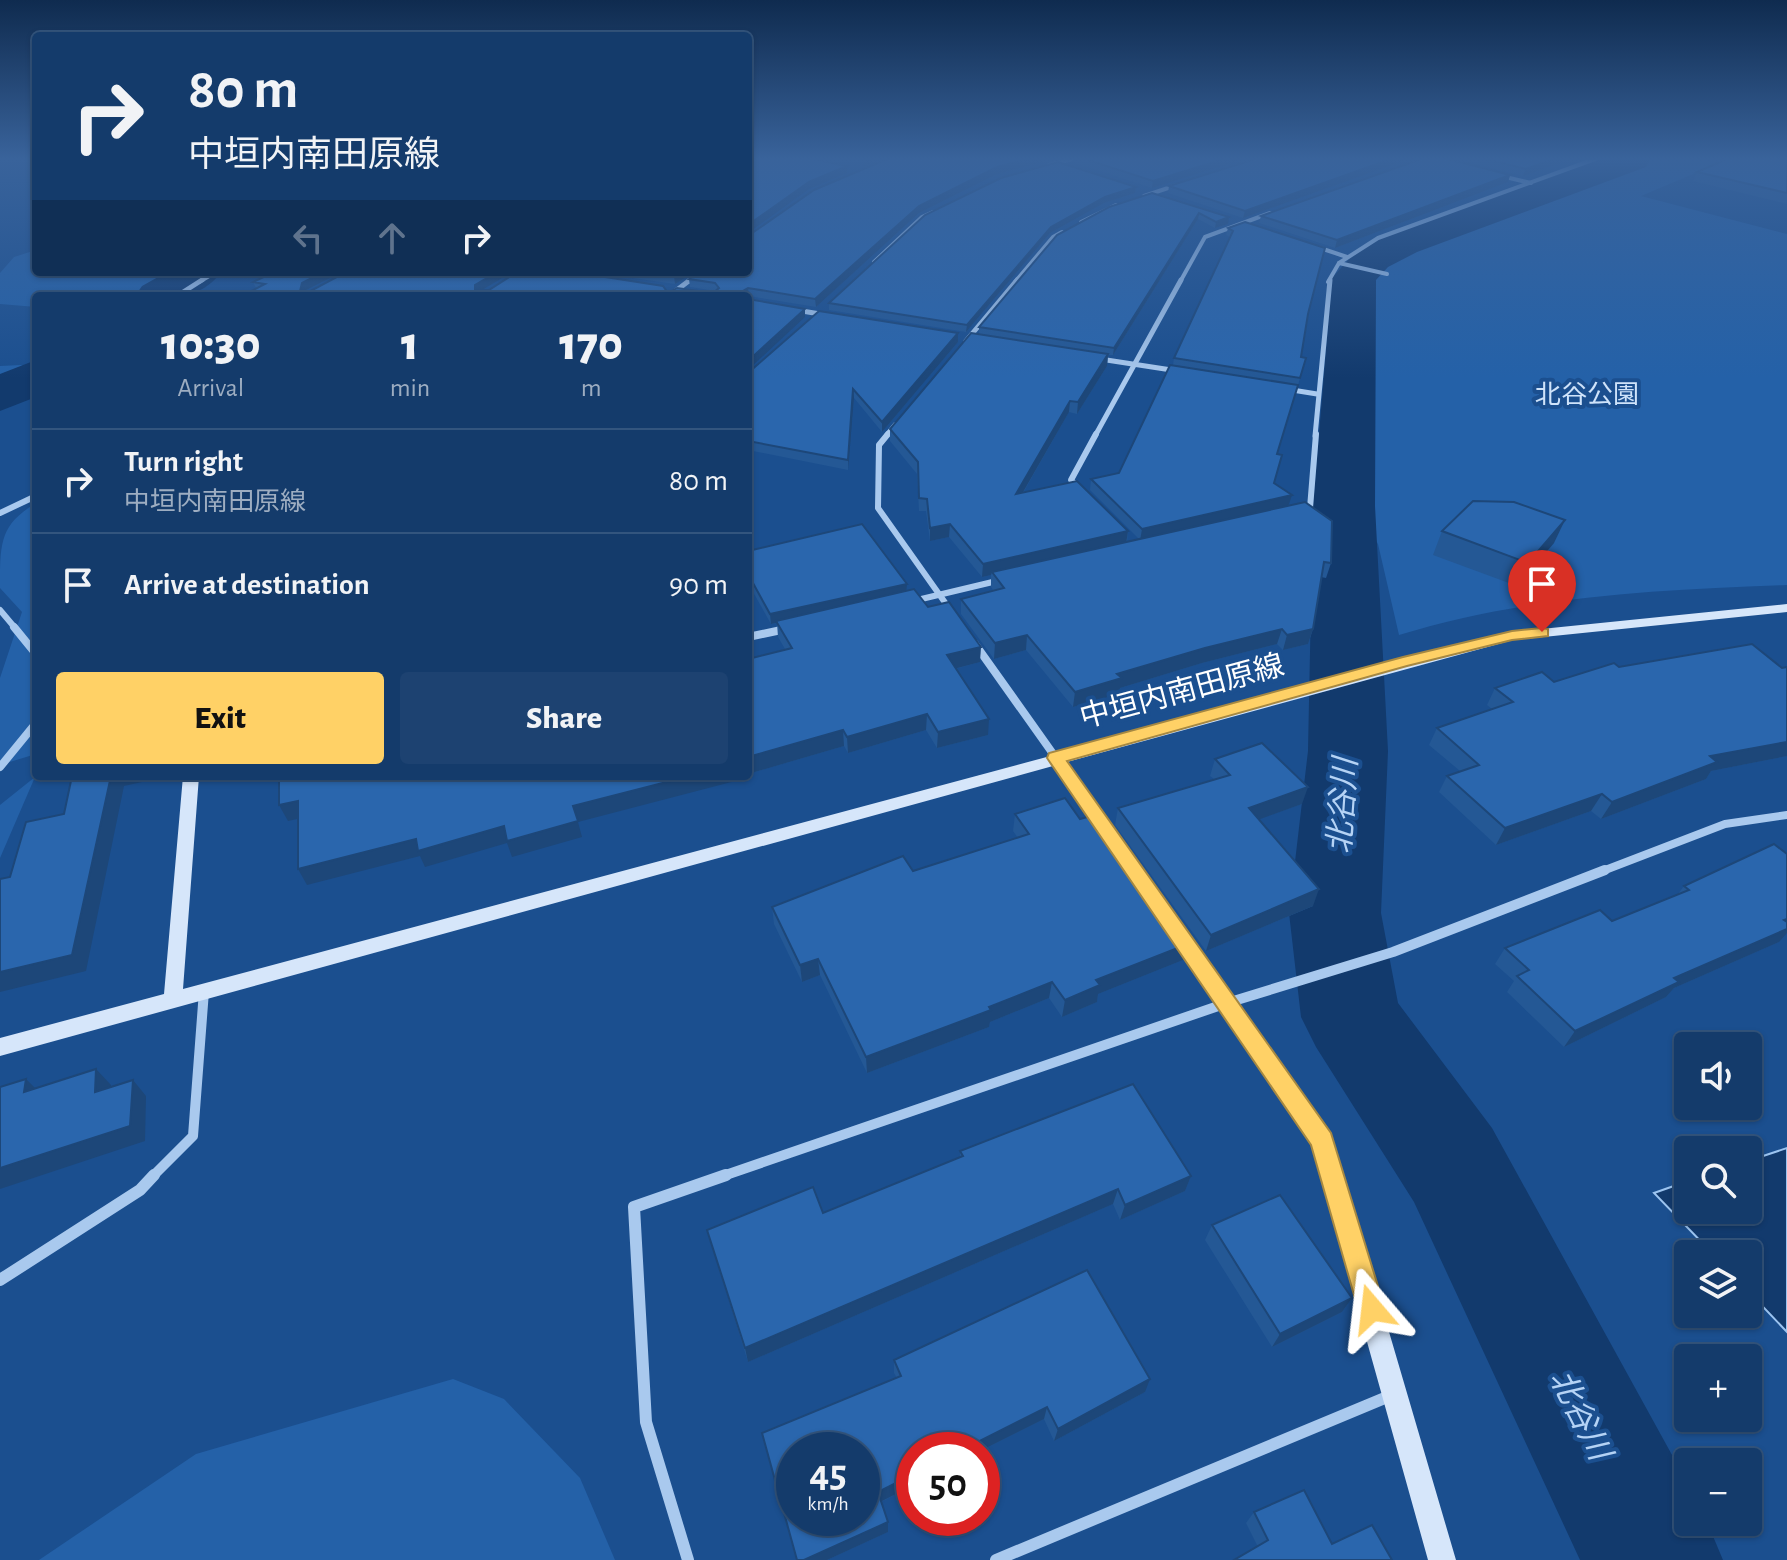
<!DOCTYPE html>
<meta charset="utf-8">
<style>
:root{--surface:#143b6b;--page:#1d4271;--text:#f1f3f6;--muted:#9dadc1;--line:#33557e;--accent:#ffd166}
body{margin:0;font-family:"Alegreya Sans","Noto Sans JP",sans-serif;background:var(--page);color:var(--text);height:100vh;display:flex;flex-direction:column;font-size:30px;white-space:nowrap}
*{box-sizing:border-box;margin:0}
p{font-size:26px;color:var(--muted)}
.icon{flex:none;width:44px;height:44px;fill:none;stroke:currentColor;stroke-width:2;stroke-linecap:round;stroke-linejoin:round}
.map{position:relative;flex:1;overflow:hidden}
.details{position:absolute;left:32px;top:292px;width:720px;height:488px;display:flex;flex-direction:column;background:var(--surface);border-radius:8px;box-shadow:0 2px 6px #0004,0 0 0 2px var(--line)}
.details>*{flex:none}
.top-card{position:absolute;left:32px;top:32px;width:720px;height:244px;border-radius:8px;box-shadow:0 2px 6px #0004,0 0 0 2px var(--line);background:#143b6b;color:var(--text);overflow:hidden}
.fabs{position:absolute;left:1674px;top:1032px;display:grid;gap:16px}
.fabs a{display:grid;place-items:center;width:88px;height:88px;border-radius:8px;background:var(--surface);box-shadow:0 2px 6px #0004,0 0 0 2px var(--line);font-size:40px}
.speed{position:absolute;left:776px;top:1432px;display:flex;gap:16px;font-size:40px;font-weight:700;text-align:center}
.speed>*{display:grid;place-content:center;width:104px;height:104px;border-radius:50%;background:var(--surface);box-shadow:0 2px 6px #0004,0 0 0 2px var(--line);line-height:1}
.speed small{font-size:20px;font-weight:400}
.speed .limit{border:12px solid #d22;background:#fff;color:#111}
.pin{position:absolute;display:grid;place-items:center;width:68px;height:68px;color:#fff;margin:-82px -34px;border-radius:50% 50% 50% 0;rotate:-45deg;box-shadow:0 0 8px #0007}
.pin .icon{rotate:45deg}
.me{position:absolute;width:88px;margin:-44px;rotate:343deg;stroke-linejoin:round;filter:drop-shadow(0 0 6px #0008)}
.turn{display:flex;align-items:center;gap:28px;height:168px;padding:0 24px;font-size:36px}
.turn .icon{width:104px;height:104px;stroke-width:2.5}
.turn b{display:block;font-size:56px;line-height:68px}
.lanes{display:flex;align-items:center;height:76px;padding:0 24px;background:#0003;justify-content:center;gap:40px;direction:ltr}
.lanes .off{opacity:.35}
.eta{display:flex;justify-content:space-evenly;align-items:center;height:136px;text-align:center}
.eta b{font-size:48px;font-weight:800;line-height:56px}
.button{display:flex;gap:16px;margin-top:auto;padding:16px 24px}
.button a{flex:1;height:92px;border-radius:8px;background:var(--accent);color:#111;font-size:32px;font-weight:800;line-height:92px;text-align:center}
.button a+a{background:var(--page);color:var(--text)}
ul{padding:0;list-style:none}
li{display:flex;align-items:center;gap:24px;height:104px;padding:0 24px;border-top:2px solid var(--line)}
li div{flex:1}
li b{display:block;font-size:30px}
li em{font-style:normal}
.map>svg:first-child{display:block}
</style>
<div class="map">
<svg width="1787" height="1560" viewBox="0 0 1787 1560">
<rect width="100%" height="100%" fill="#1b4f8f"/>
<g fill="#2461a8">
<path d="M1651,159H1729L1641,196L1787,234V585C1656,590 1525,596 1399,635L1378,544L1363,516L1367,458L1362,325L1364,295L1374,275L1408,247Z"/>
<polygon points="36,250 36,272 187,272 136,296 36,296 36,307 0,304 0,273 14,257"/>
<polygon points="21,365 35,370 31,390 0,406 0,366"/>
<path d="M36,503V754L0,765V678L22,612L0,588C0,542 0,525 36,503Z"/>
<polygon points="35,777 0,858 0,805"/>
<polygon points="453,1379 504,1399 580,1478 615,1560 39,1560 196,1454"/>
</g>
<polygon fill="#123a6d" stroke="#9cc4f0" stroke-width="2" points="1787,1148 1787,1332 1748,1291 1748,1254 1713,1254 1654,1193 1688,1181 1688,1210 1748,1210 1748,1161"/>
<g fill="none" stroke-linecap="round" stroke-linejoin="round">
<g fill="#123a6d" fill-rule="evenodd">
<polygon points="1599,159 1651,159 1646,167 1417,252 1388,267 1376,280 1375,506 1388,751 1381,913 1398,1003 1492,1128 1688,1484 1688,1522 1707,1522 1723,1560 1580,1560 1414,1202 1316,1047 1301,1017 1289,913 1308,751 1313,506 1332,278 1358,249 1387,234"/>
<path d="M167,272H221C200,302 167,296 135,296L142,286Z"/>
<polygon points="36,360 36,397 0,411 0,374"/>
</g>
<g stroke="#a9c9ee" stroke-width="4">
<polyline points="1049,165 1072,159"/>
<polyline points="1501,176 1531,183"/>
<polyline points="1144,196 1177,185"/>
<polyline points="1081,222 1116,205"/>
<polyline points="1317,247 1347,257"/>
<polyline points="874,262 922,217 933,212"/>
<polyline points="1339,263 1387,274"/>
<polyline points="199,282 216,272"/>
<polyline points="688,282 702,272"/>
<polyline points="1015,282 1053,237 1062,232"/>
<polyline points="1180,282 1205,237 1270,213"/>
<polyline points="1328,282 1339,263 1378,238 1595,159"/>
</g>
<g stroke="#a9c9ee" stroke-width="5">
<polyline points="177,296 202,280"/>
<polyline points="669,296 690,280"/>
<polyline points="796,310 826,315"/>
<polyline points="966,341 1017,280"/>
<polyline points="1100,359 1178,371"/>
<polyline points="1286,389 1317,394"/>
<polyline points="886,436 895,425"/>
<polyline points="1095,436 1181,280"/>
<polyline points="1315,436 1330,280"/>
</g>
<g stroke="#a9c9ee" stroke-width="6">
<polyline points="888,434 879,445 878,508 951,611"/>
<polyline points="1079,488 1071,480 1096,434"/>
<polyline points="1302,510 1310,508 1316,434"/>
<polyline points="0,513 36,496"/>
<polyline points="913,601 1001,580"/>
<polyline points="0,610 16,629"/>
</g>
<g stroke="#a9c9ee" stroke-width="8">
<polyline points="14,627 36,654"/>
<polyline points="748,637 786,629"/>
<polyline points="975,644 1056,758"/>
<polyline points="0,767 36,723"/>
<polyline points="1600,872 1725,824 1787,815"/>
</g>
<g stroke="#a9c9ee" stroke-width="10">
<polyline points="152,1177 193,1136 204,991"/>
<polyline points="720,1177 1227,1003 1393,952 1605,870"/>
</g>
<g stroke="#a9c9ee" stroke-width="12">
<polyline points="0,1280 140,1190 154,1175"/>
<polyline points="688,1560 646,1422 634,1207 726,1175"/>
<polyline points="996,1560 1392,1395"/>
</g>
<g fill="#d6e6fa" fill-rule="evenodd">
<polygon points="1787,604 1787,612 1513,640 1067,762 1115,832 1113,836 1101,836 1053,766 0,1056 0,1038 164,994 183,776 199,776 183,989 1512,632"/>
<polygon points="1176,923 1182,925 1333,1141 1456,1560 1428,1560 1312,1145 1170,935 1167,930 1170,925"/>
</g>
</g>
<g fill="#245895">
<polygon points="887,159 1043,159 1042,162 997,174 919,213 816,307 748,296 242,296 256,288 253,282 304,292 483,290 713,293 716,291 690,287 689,279"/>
<polygon points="1075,159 1245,159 1152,188 1075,163"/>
<polygon points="1255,159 1409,159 1243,218 1168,193 1169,186"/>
<polygon points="1456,159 1571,159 1523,176"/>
<polygon points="1787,159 1787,204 1693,181 1697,172"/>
<polygon points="1510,175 1508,182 1335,248 1259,223 1261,216"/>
<polygon points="1136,187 1135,193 1104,203 1050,233 966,332 829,310 829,303"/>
<polygon points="1152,193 1228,224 1215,228 1198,219 1113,355 1108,355 1107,366 1077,414 1069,412 1023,493 1128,531 1127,542 1139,539 1090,490 1091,479 1278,454 1274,483 1289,505 1331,563 1326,578 1321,577 1313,629 1308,644 1283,650 1277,644 1202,663 1120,688 1119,694 1073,707 1026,650 994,659 961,614 961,599 993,590 991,587 991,575 982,577 949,537 930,541 926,511 919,511 917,474 890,441 890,429 979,334 979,327"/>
<polygon points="1245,222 1307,315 1301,357 1306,358 1298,385 1173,365 1174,358 1230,237 1226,235 1228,228"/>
<polygon points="590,272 695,272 675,284"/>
<polygon points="958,342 882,432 854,398 848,470 748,450 748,373"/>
<polygon points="1442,531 1554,543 1517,586 1433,555"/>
<polygon points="748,551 906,591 928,607 980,662 955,669 988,735 937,748 926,730 848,753 844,746 748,774 748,659 785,649 778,637 777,623 771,624 748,583"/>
<polygon points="1619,667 1787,667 1787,756 1711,771 1706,779 1601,819 1591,811 1496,845 1439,792 1447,776 1460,771 1429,745 1437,728 1492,709 1487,705 1495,688 1554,682"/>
<polygon points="1215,759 1302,804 1259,819 1313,906 1206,951 1115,825 1118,808 1214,779 1210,776"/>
<polygon points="1015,814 1183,960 1098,994 1097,1002 1062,1017 1049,998 990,1022 989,1027 867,1073 820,975 802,982 774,924 772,907 913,871 1018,838 1013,831"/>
<polygon points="1684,886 1779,942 1674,988 1666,997 1564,1047 1507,992 1514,981 1495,964 1505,948 1612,921 1678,894"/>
<polygon points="960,1151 1191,1176 1185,1191 1120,1220 1113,1204 748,1362 707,1230 823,1213 960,1158"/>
<polygon points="1212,1225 1352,1298 1342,1312 1272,1347 1205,1240"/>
<polygon points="894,1360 1145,1392 1054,1441 1044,1419 982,1450 914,1450 914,1485 881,1502 888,1532 827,1560 796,1560 897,1378 894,1373"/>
<polygon points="1254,1512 1332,1544 1258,1547 1246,1523"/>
</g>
<g fill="#1d4779">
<polygon points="864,159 880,159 864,166"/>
<polygon points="1028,159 1043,159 1042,162 997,174 919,213 816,307 815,299 919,206 997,167"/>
<polygon points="1224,159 1245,159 1152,188 1153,181"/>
<polygon points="1391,159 1409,159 1243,218 1245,211"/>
<polygon points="1553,159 1571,159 1523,176 1526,169"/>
<polygon points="847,166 847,173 809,189 748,233 748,225 809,182"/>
<polygon points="1510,175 1508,182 1335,248 1337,240"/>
<polygon points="1136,187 1135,193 1104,203 1050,233 966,332 967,325 1051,227 1105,197"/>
<polygon points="1199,213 1198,219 1113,355 1114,348"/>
<polygon points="1229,217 1228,224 1215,228 1216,222"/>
<polygon points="324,272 342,272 304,291 303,296 300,291 302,283"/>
<polygon points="497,272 512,272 477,293 475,290 475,285"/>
<polygon points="681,272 695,272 675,284 674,276"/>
<polygon points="748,288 749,297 743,296 743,291"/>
<polygon points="805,309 805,317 748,370 748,361"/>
<polygon points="958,333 958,342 882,432 882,422"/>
<polygon points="1108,354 1107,366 1077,414 1078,402"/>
<polygon points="853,389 854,398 848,470 848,460"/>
<polygon points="1070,401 1069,412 1015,506 1016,494"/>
<polygon points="1292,495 1288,507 1140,541 1142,529"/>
<polygon points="1565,520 1554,543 1517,586 1528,563"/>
<polygon points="950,524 949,537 930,541 930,528"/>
<polygon points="1128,531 1126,544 992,572 991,575 982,577 983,564"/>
<polygon points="907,584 906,594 771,624 770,614"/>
<polygon points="1282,629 1277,644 1202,663 1120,688 1119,694 1073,707 1075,692 1117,674 1205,648"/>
<polygon points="1313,629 1308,644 1283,650 1287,635"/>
<polygon points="1027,635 1026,650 994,659 995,643"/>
<polygon points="981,647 980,662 946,671 947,655"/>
<polygon points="927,714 926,730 848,753 847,737"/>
<polygon points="989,719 988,735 937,748 938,732"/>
<polygon points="843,730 844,746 748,774 748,757"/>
<polygon points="1787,742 1787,756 1711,771 1706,779 1601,819 1612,802 1710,756"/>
<polygon points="111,776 143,776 142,782 124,786 86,971 0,992 0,972"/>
<polygon points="690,776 743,776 743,779 578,822 582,837 512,857 507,843 425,867 420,856 307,885 298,869 416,839 504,826 573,806"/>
<polygon points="1308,787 1302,804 1244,825 1249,808"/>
<polygon points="1602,794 1591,811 1496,845 1505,828"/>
<polygon points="298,801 306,817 288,821 279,805"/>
<polygon points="1319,889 1313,906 1206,951 1211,935"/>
<polygon points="1787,919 1787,933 1779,942 1674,988 1666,997 1564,1047 1575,1031 1674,978"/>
<polygon points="1188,944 1183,960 1098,994 1097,1002 1062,1017 1065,1000 1096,980"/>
<polygon points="818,959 820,975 802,982 800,965"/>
<polygon points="1052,982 1049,998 990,1022 989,1027 867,1073 866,1057"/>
<polygon points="96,1069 111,1085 110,1108 95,1092"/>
<polygon points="26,1079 42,1095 24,1092"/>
<polygon points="133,1080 146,1096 145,1141 0,1189 0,1168"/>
<polygon points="1191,1176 1185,1191 1120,1220 1125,1205"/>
<polygon points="1118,1189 1113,1204 748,1362 745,1348"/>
<polygon points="1352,1298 1342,1312 1272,1347 1280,1334"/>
<polygon points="1150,1379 1145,1392 1054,1441 1058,1429"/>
<polygon points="1047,1407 1044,1419 982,1450 962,1450"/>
<polygon points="914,1474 914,1485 878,1503 878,1492"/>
<polygon points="888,1522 888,1532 827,1560 804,1560"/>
</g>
<g fill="#2a66ad" stroke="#1d4779" stroke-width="2" fill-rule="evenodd">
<polygon points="748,159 813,159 847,166 809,182 748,225"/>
<polygon points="887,159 1028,159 997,167 919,206 815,299 748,288 743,291 745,296 242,296 265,284 253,282 274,272 324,272 302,283 300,291 307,293 346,272 497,272 475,285 475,290 489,290 517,272 573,272 663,286 668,293 677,288 713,293 719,288 715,283 689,279 698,272 748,272 748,236 814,190"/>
<polygon points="1085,159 1224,159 1153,181"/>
<polygon points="1255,159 1391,159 1245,211 1169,186"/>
<polygon points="1421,159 1448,159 1510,175 1337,240 1261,216"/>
<polygon points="1486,159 1553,159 1526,169"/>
<polygon points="1727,159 1787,159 1787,193 1697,172"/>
<polygon points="1058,162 1136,187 1105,197 1051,227 967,325 829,303 925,215 1001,178"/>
<polygon points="1152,193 1229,217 1216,222 1199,213 1114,348 979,327 1057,235 1109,207"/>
<polygon points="1245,222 1325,248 1308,314 1301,357 1306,358 1300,378 1174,358 1233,231 1228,228"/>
<polygon points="644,272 681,272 674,276"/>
<polygon points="748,299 805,309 748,361"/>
<polygon points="819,311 958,333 882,422 853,389 848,460 748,441 748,373"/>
<polygon points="971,333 1108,354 1078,402 1070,401 1016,494 1077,481 1128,531 983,564 950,524 930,528 927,499 919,498 918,462 890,429"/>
<polygon points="1170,365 1298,385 1277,454 1282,455 1274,483 1292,495 1142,529 1091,479 1119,473"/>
<polygon points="1473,501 1514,502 1565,520 1528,563 1442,531"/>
<polygon points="1305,502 1332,521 1331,563 1324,562 1313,629 1287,635 1282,629 1205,648 1117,674 1122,678 1075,692 1027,635 995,643 961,599 1004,588 992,572"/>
<polygon points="862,524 907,584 770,614 748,574 748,551"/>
<polygon points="914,589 928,607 949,602 981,647 947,655 989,719 938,732 927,714 847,737 843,730 748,757 748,659 792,648 776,621"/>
<polygon points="1752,644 1782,668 1787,667 1787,742 1710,756 1717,762 1612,802 1602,794 1505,828 1447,776 1479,765 1437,728 1513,702 1495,688 1542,672 1554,682 1614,663 1619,667"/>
<polygon points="1262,743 1308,787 1249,808 1319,889 1211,935 1118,808 1230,775 1215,759"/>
<polygon points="72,776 111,776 72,955 0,972 0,879 10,877 26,822 64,814"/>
<polygon points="279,776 690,776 573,806 578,821 507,841 504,826 418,851 416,839 298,869 298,801 279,805"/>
<polygon points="1065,798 1080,819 1098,814 1188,944 1096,980 1100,985 1065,1000 1052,982 989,1007 991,1010 866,1057 818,959 800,965 772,907 903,856 913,871 1029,834 1015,814"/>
<polygon points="1774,844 1787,854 1787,919 1784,920 1787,922 1787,929 1674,978 1679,982 1575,1031 1517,976 1529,970 1505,948 1600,910 1612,921 1689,890 1684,886"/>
<polygon points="96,1069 95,1092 133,1080 130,1126 0,1168 0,1087 26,1079 24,1092"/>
<polygon points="1133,1084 1191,1176 1125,1205 1118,1189 745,1348 707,1230 813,1187 823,1213 963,1156 960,1151"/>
<polygon points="1280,1195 1352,1298 1280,1334 1212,1225"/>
<path d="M1087,1270L1150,1379L1058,1429L1047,1407L962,1450H914V1474L878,1492L888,1522L804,1560H797L762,1433L901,1376L894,1360ZM794,1450H862V1518H794Z"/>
<polygon points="1304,1490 1332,1544 1372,1525 1392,1560 1234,1560 1268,1540 1254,1512"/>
</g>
<linearGradient id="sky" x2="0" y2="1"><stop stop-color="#0f2b4f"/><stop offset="0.42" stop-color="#39639b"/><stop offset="1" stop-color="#39639b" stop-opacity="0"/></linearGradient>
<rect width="1787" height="378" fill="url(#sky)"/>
<polygon fill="#ffd166" stroke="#a68842" stroke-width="2" points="1542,628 1548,629 1548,636 1512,640 1407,666 1067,761 1331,1133 1385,1309 1381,1319 1372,1323 1362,1319 1358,1309 1311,1145 1047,758 1049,753 1403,657 1512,631"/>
<g text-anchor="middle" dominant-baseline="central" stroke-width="8" stroke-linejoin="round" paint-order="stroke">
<g font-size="26" fill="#cfe3fa" stroke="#1b4f8f">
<text x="1587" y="395">北谷公園</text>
</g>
<g font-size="30" fill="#fff" stroke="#1b4f8f">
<text transform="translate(1182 692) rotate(-15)">中垣内南田原線</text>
</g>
<g font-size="32" font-style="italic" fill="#b5d3f5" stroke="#1b4f8f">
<text transform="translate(1343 806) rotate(-86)">北谷川</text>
<text transform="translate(1580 1415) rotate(63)">北谷川</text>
</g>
</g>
</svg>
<div class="fabs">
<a><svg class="icon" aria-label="sound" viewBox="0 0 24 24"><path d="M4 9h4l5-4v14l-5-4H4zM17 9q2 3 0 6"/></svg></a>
<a><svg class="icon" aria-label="search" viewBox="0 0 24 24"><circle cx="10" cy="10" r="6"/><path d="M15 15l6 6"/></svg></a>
<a><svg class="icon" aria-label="layers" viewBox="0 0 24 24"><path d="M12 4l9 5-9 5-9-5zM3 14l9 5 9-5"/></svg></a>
<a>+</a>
<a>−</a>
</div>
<div class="speed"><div>45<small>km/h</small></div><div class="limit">50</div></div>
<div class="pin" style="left:1542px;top:632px;background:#d93025"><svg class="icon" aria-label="arrive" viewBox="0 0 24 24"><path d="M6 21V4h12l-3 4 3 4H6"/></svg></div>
<svg class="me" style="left:1372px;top:1309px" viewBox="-20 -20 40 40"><path d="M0-17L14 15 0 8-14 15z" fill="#ffd166" stroke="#fff" stroke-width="4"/></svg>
<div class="top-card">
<div class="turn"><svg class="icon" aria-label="right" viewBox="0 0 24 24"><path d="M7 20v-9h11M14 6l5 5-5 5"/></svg><div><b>80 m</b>中垣内南田原線</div></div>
<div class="lanes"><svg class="icon off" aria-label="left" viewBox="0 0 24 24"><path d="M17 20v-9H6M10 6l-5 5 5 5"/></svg><svg class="icon off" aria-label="ahead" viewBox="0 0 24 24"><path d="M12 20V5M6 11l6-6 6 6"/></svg><svg class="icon" aria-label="right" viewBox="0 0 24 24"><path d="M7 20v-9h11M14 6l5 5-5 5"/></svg></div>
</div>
<section class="details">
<div class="eta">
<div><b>10:30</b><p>Arrival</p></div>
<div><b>1</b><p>min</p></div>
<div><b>170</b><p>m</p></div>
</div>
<ul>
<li><svg class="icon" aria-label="right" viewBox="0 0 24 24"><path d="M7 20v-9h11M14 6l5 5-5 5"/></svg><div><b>Turn right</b><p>中垣内南田原線</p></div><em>80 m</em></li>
<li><svg class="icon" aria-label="arrive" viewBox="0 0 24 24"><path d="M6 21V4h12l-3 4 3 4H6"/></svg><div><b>Arrive at destination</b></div><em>90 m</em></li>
</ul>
<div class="button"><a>Exit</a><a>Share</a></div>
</section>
</div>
